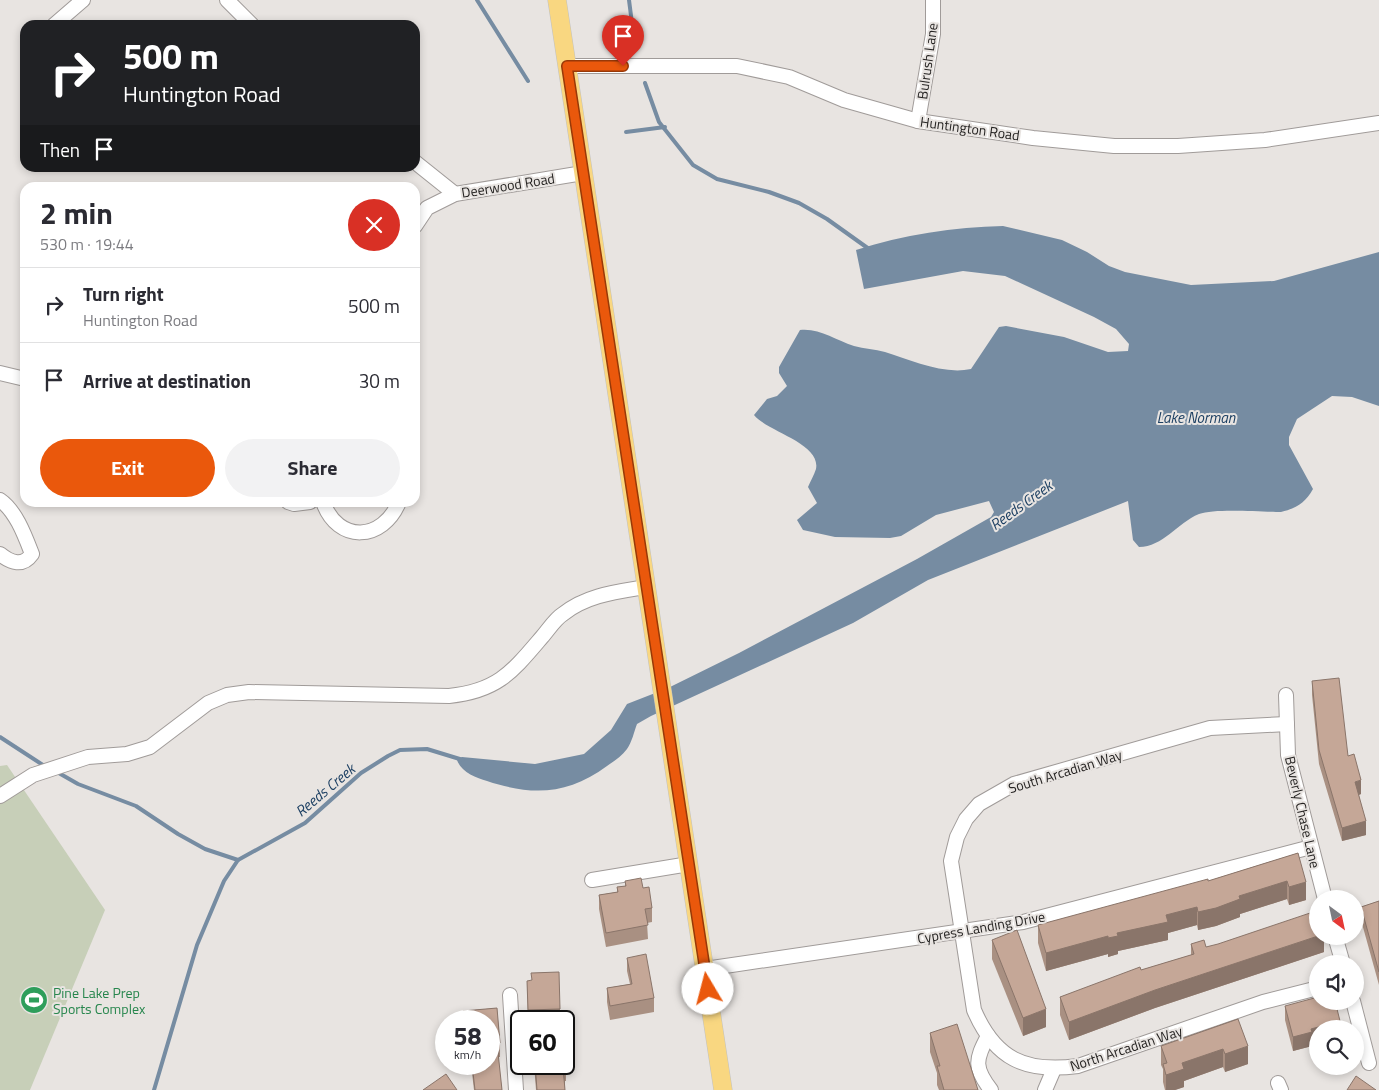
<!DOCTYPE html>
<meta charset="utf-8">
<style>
:root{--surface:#fff;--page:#f2f2f3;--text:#2b2b33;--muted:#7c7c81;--line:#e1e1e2;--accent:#ea580c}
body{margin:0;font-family:"Titillium Web",sans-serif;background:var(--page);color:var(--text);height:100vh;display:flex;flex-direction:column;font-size:19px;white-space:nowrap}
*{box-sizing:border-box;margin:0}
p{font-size:16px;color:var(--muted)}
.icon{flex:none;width:28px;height:28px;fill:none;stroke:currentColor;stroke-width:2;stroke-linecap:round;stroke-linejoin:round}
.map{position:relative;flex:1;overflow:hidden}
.details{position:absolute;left:20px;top:182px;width:400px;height:325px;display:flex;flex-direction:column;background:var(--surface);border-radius:15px;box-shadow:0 2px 8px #0003}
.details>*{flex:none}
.banner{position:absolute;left:20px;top:20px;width:400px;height:152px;border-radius:15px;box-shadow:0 2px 8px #0003;background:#202124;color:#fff;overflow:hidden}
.needle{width:32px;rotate:147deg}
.buttons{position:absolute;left:1309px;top:890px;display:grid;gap:10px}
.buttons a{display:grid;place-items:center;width:55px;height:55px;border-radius:50%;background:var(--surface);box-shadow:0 2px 8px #0003;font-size:25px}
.speed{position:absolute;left:435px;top:1010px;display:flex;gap:10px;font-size:25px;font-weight:700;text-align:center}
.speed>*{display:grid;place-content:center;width:65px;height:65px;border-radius:50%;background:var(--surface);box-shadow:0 2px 8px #0003;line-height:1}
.speed small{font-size:12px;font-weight:400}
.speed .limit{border:2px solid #111;border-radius:8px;background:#fff;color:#111}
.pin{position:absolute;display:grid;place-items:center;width:42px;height:42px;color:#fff;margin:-51px -21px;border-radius:50% 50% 50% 0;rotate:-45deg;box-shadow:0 0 5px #0007}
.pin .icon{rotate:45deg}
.me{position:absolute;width:55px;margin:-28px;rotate:352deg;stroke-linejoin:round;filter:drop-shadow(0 0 4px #0008)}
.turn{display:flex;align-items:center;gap:18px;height:105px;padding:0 20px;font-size:22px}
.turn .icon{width:65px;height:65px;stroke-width:2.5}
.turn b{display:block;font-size:35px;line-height:42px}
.then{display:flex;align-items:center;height:48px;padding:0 20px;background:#0003;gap:10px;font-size:19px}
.round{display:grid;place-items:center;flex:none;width:52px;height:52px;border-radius:26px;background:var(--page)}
.summary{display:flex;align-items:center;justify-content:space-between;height:85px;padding:0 20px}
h1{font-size:30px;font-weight:700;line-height:38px}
.action{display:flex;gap:10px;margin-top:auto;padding:10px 20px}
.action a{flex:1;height:58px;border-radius:30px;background:var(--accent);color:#fff;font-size:20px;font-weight:700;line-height:58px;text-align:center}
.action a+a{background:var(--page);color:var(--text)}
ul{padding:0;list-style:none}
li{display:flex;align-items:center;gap:15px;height:75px;padding:0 20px;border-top:1px solid var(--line)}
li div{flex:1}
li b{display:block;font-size:19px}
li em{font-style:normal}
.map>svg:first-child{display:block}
</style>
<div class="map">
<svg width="1379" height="1090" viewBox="0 0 1379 1090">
<rect width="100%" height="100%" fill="#e8e4e1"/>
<polygon fill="#c7cfb8" points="7,765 105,910 30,1090 0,1090 0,766"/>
<path fill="#768ca2" d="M1003,226L1062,240L1087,252L1109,266L1125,272L1191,285L1274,281L1379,252V406L1352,397L1332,396L1297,419L1289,437V445L1313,489C1305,503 1297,508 1281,512C1262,512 1215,508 1199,514C1177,523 1163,547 1139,547L1133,540L1128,501L928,580L853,623L651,716L637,724C634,732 632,742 627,749C622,756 614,761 607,766C568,795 532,796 487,781C476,778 461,772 457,760L462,757L535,764L584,754L611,730L627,704L668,688L739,653L917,559L991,517L994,512L989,501L936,515L901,536L890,538L835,537L803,530L797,520L817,503L808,487C810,482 814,475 816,469C821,443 768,432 754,415L767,399L777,396L787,386L779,373V367L800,330C820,328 835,340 854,346C864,349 875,349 885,352C911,360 943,375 971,369L999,327L1006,326L1064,337L1108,352L1128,351L1129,344L1116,329L1094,317L1005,276L963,271L864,289L856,250C902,235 955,227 1003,226Z"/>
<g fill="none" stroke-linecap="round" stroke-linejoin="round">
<g stroke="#768ca2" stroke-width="4">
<polyline points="477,0 528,81"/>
<polyline points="629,0 634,39"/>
<polyline points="645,83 659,122 693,165 717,179 769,192 799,203 827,219 869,249"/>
<polyline points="626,132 665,127"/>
<polyline points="0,737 46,767"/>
<polyline points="57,772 78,784 136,806 178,834 205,849 238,860"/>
<polyline points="154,1090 197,945 224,881 238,860 305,823 361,773 388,756 400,750 427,749 463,760"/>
</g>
<g stroke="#a09b99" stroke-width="16">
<g id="minor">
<polyline points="227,0 252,25"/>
<polyline points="54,25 83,0"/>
<polyline points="567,66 737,66 789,77 844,100 918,121 1033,138 1114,146 1178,146 1265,140 1379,123"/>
<polyline points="918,121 933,34 933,0"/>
<polyline points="415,162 455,194"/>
<polyline points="415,226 427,208 455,194 583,173"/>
<polyline points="0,373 25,379"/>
<path d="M0,500C16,511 25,536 32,554C23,567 11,563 0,554"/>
<polyline points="288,502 294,504 310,502"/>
<path d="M323,502C338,544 383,541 399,502"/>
<polyline points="1286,695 1288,755 1325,899"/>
<path d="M1287,724L1210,728L1014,784L979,804L966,819L957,837L951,861L974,1010C995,1059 1025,1073 1078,1066L1263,1002L1318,988"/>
<path d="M0,796L33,775L88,757L127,754L150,747L208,703L227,695L249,692L449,696C498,691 512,672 542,637C549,629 555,619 563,614C587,595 616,592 646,587"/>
<polyline points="592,880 689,864"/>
<polyline points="1335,936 1343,964"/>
<polyline points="705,969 1023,922 1311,847"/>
<polyline points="510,995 516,1090"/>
<polyline points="1353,1001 1369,1063"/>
<path d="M988,1036C975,1060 974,1068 991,1090"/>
<polyline points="1278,1083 1281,1090"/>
<polyline points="1045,1090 1054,1069"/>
</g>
</g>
<g stroke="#c2c2c1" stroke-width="19">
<polyline id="major" points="557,0 723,1090"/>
</g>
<use href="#minor" stroke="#fff" stroke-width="14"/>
<use href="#major" stroke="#f9d781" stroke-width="18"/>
</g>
<g fill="#a99082">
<polygon points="1312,681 1361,794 1359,795 1366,835 1342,841 1319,764 1312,695"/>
<polygon points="1298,853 1306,900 1289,905 1287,899 1240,914 1240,917 1216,926 1198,930 1197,925 1168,933 1168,940 1118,951 1118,954 1108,957 1108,954 1046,971 1038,943 1038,925 1208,881"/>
<polygon points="625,881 643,888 652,908 652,922 647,923 648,939 606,947 599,909 599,895 617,892 617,887 625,886"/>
<polygon points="1379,901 1379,985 1361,920 1361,907"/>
<polygon points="1324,936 1324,952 1155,1008 1069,1040 1060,1015 1060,997 1141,970 1191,955 1191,944 1206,947"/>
<polygon points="992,940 1046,1027 1023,1036 992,959"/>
<polygon points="627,958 654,998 654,1012 610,1020 607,1002 607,988 630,984 627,971"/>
<polygon points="527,981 560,1009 560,1021 528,1021"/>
<polygon points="1285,1006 1340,1029 1312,1042 1312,1046 1293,1051 1285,1020"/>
<polygon points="497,1008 500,1043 500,1057 498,1057 502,1090 474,1090 471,1064 489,1064 489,1021 463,1021 463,1011"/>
<polygon points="1238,1019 1248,1064 1225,1072 1223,1067 1184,1081 1184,1087 1175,1090 1165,1090 1163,1082 1163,1069 1161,1065 1161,1046"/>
<polygon points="930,1033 978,1090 939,1090 937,1085 937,1073 930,1052"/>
<polygon points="534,1064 564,1064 566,1067 566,1081 565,1081 565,1090 536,1090"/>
</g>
<g fill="#8a756a">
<polygon points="1361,780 1361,794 1355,796 1355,782"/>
<polygon points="1366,821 1366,835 1342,841 1342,828"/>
<polygon points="1287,881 1287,899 1240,914 1240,917 1216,926 1198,930 1198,912 1239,896"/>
<polygon points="1306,882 1306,900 1289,905 1289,887"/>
<polygon points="1197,907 1197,925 1168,933 1168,940 1118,951 1118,954 1108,957 1108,938 1117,933 1166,915"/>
<polygon points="1108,936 1108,954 1046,971 1046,953"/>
<polygon points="1318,936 1324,936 1324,952 1155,1008 1069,1040 1069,1022 1155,990"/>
<polygon points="1046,1009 1046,1027 1023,1036 1023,1018"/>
<polygon points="1340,1021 1340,1029 1318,1029 1318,1041 1312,1042 1312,1046 1293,1051 1293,1037 1311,1029"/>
<polygon points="1248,1046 1248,1064 1225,1072 1225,1054"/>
<polygon points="1223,1049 1223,1067 1184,1081 1184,1087 1175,1090 1166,1090 1166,1075 1182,1063"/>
</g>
<g fill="#c5a797" stroke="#8a756a">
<polygon points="1339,678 1348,756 1354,754 1361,780 1355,782 1366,821 1342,828 1319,750 1312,681"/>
<polygon points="1298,853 1306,882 1289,887 1287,881 1239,896 1240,899 1216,908 1198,912 1197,907 1166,915 1168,922 1117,933 1118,936 1108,938 1108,936 1046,953 1038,925 1208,879 1208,881"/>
<polygon points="641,878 643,888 649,887 652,908 645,909 648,925 606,933 599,895 618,892 617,887 626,886 625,881"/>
<polygon points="1379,901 1379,972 1361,907"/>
<polygon points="1316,911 1318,914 1318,936 1155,990 1069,1022 1060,997 1140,967 1141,970 1194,954 1191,944 1204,940 1206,947 1218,944"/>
<polygon points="1017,930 1046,1009 1023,1018 992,940"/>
<polygon points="646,954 654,998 610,1006 607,988 632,984 627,958"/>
<polygon points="559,972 560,1009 528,1010 527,981 532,980 531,973"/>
<polygon points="1318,997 1318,1001 1335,1001 1340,1021 1311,1029 1312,1032 1293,1037 1285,1006"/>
<polygon points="497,1008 500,1043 497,1043 502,1090 475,1090 472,1064 489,1064 489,1021 464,1021 463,1011"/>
<polygon points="1238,1019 1248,1046 1225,1054 1223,1049 1182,1063 1184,1069 1166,1075 1163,1064 1167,1063 1161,1046"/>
<polygon points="957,1024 978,1090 944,1090 937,1066 940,1066 930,1033"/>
<polygon points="564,1030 566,1067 563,1067 565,1090 537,1090 535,1064 564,1064"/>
<polygon points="446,1074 457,1090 423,1090"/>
<polygon points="1356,1076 1376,1090 1347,1090"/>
</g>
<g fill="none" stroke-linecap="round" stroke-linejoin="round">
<g stroke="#983908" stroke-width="12">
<polyline id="route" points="623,66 567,66 708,989"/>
</g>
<use href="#route" stroke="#ea580c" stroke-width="9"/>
</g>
<defs>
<g id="stadium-disc" transform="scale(1.4375)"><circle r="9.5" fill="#2e9e5b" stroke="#e8e4e1"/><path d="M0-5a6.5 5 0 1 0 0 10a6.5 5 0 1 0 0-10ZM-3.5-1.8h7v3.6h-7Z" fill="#fff"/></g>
</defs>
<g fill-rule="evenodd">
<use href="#stadium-disc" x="34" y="1000"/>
</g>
<g text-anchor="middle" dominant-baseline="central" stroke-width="4" stroke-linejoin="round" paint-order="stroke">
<g font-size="14" fill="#262423" stroke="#e8e4e1">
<text transform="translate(927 61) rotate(-82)">Bulrush Lane</text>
<text transform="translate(970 128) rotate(8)">Huntington Road</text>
<text transform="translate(508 185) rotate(-9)">Deerwood Road</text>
<text transform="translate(1065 771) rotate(-17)">South Arcadian Way</text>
<text transform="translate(1303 812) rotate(77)">Beverly Chase Lane</text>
<text transform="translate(981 927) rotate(-10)">Cypress Landing Drive</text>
<text transform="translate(1126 1048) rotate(-18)">North Arcadian Way</text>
</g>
<g font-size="14" fill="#27864d" stroke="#e8e4e1" text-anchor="start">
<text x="53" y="992">Pine Lake Prep<tspan x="53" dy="16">Sports Complex</tspan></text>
</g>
<g font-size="15" font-style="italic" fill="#1c3f62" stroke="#e8e4e1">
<text x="1196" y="417">Lake Norman</text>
<text transform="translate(1021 505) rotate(-36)">Reeds Creek</text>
<text transform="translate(325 790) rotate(-40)">Reeds Creek</text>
</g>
</g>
</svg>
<div class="buttons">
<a><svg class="needle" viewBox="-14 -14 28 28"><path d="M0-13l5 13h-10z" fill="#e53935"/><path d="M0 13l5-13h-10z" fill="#7c7c81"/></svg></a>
<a><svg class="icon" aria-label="sound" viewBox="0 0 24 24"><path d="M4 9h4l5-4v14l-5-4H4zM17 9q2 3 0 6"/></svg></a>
<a><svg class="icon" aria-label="search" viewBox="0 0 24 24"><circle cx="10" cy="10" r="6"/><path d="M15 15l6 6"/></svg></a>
</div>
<div class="speed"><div>58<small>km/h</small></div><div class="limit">60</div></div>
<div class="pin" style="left:623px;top:66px;background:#d93025"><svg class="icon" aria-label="arrive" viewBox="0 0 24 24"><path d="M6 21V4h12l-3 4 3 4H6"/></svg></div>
<svg class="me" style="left:708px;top:989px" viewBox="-20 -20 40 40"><circle r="19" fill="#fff"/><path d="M0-13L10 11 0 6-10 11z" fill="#ea580c"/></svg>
<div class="banner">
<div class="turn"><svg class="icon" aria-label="right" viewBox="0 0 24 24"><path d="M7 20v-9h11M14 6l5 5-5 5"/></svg><div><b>500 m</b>Huntington Road</div></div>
<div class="then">Then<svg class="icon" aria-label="arrive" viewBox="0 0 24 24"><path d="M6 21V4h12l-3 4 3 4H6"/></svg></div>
</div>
<section class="details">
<div class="summary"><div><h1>2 min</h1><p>530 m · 19:44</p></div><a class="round" style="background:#d93025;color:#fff"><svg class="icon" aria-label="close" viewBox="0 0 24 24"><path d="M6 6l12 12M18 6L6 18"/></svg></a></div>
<ul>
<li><svg class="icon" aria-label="right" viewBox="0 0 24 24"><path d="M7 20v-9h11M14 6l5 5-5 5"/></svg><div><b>Turn right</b><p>Huntington Road</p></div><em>500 m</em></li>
<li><svg class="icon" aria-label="arrive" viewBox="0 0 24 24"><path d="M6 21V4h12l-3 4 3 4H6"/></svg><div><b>Arrive at destination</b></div><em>30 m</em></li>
</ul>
<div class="action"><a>Exit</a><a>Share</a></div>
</section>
</div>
